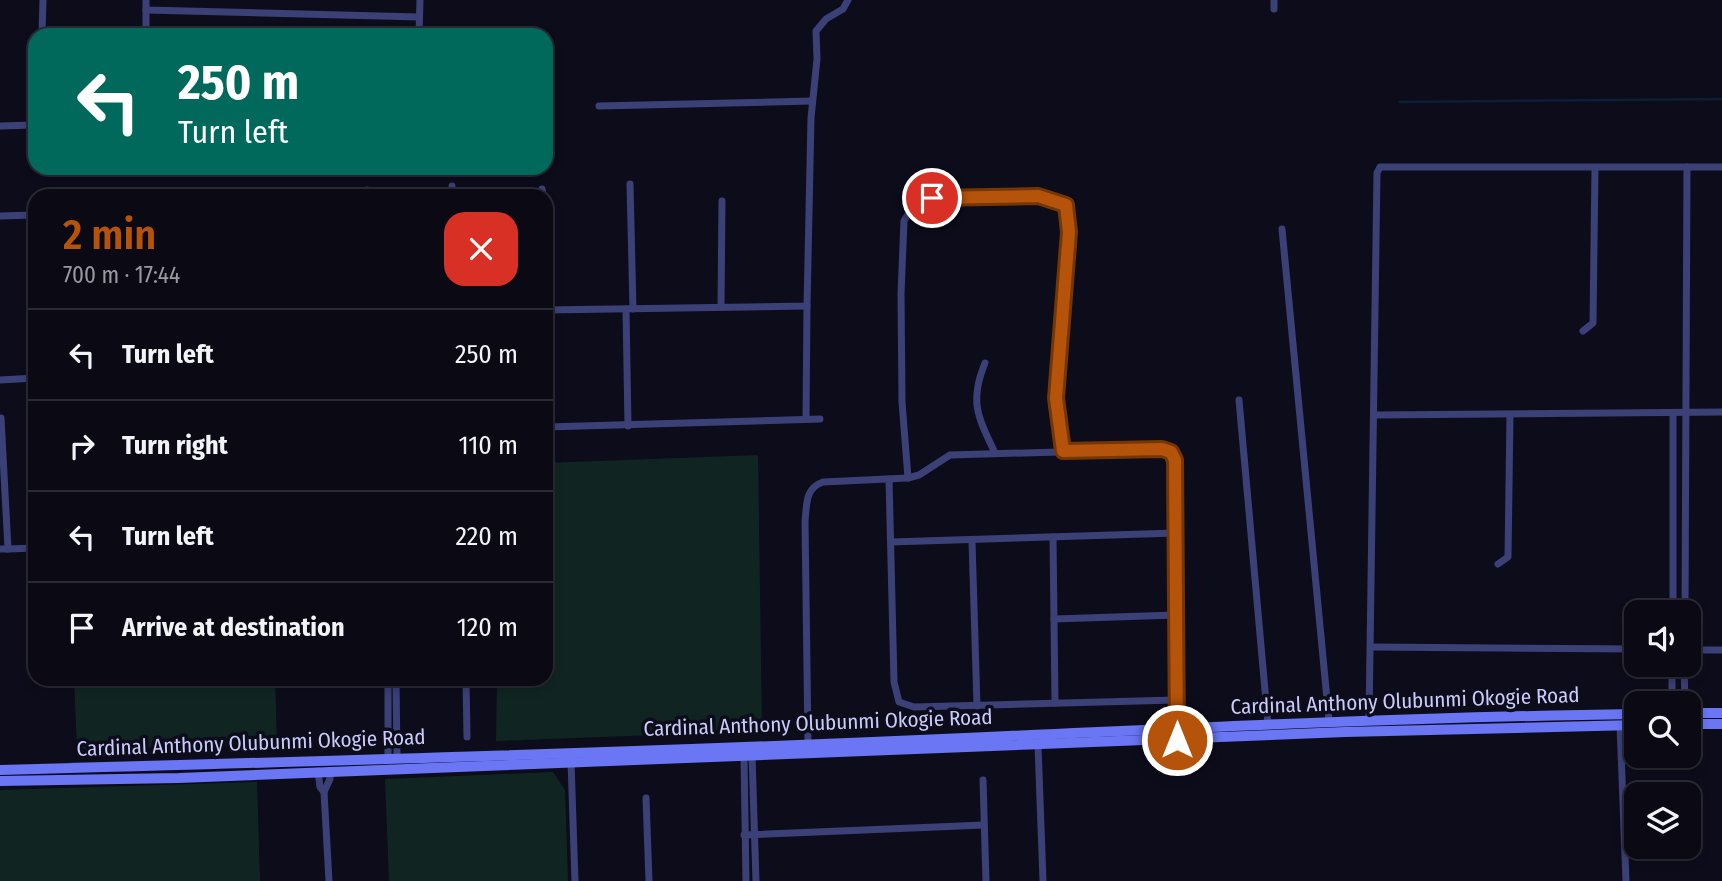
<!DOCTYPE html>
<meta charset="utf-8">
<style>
:root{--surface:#0a0914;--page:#181722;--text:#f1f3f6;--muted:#999aa0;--line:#2a2a34;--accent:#b45309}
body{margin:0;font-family:"Fira Sans Condensed",sans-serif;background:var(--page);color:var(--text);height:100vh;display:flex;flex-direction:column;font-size:26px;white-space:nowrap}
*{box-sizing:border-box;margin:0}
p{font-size:23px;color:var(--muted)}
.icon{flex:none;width:38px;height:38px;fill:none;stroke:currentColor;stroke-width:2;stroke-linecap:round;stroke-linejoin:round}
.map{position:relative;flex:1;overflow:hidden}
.sheet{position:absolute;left:28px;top:189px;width:525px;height:497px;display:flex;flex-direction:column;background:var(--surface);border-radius:21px;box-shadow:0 4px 10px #0003,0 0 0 2px var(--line)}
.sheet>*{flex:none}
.guide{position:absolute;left:28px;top:28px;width:525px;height:147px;border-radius:21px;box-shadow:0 4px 10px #0003,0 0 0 2px var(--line);background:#00695c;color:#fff;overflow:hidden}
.controls{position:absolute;left:1624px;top:600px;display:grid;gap:14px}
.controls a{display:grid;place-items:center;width:77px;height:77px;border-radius:14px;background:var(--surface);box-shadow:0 4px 10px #0003,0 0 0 2px var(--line);font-size:35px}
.pin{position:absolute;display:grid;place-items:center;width:60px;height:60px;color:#fff;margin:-30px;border:4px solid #fff;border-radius:50%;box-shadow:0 2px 7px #0007}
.me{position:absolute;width:77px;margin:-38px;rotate:0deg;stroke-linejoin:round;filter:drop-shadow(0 0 5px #0008)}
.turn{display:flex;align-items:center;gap:24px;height:147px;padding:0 35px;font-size:32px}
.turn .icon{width:91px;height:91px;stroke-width:2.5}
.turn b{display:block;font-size:49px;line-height:60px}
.round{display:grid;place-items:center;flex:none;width:74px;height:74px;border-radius:21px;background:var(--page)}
.head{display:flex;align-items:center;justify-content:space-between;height:119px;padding:0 35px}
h1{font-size:42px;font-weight:600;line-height:52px;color:var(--accent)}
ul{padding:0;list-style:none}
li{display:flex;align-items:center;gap:21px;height:91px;padding:0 35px;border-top:2px solid var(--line)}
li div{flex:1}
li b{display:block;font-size:26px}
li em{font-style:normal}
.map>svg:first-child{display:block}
</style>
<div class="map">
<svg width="1722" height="881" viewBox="0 0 1722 881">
<rect width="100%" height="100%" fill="#0d0c1b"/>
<g fill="#102521">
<polygon points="758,455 762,731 496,741 497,679 546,679 546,463"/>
<polygon points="74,679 275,679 277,745 77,749"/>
<polygon points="553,772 565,790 568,881 389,881 385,779"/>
<polygon points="257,782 260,881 0,881 0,790"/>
</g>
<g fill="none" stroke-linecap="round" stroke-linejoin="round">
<polyline stroke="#0c2035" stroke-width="2.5" points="1400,102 1722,99"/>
<g stroke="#3b4077" stroke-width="7">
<polyline points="1274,0 1274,9"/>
<polyline points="146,10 419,17"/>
<polyline points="42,35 43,0"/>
<polyline points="146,35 146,0"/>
<polyline points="419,35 420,0"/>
<polyline points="599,106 812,101"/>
<polyline points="0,126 35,125"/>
<polyline points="630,184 633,309"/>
<polyline points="452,186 452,196"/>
<polyline points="542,189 543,196"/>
<polyline points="367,190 367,196"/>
<polyline points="0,216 35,215"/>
<polyline points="1282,229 1329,720"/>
<polyline points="546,245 547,310"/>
<polyline points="721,307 722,201"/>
<polyline points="626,309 628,426"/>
<polyline points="546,310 807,306 811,118 817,59 816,31 826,19 843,9 848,0"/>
<polyline points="1583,331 1593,323 1595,168"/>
<path d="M985,363C969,402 978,417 995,453"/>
<polyline points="0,380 35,378"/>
<polyline points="1239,400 1268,724"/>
<polyline points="1374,415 1722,412"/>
<polyline points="806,419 807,306"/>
<polyline points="546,427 820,419"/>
<polyline points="908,478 902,402 901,294 904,221 916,201 1038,196 1066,205 1069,232 1056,398 1063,451"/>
<polyline points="889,479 894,682 899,702 914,707 1176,700"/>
<polyline points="1053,537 1055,703"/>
<polyline points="972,541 977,706"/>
<polyline points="891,542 1176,533"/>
<polyline points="0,549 8,549 1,418"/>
<polyline points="8,549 35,548"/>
<polyline points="1498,564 1508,557 1510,415"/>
<polyline points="1673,612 1673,413"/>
<polyline points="1685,612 1687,167"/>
<polyline points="1054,619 1176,615"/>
<polyline points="1372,647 1636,649"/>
<polyline points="1689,650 1722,650"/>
<polyline points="1684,665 1685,704"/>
<polyline points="310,679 313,684 397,683"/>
<polyline points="466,679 467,737"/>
<polyline points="388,680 388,757"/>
<polyline points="396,680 397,757"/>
<polyline points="1672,704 1672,665"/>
<polyline points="1369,719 1377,173 1380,167 1722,167"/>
<polyline points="1620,725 1626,881"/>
<path d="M808,743L805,521C807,504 805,488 823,482L908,478L919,475L950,455L1162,449L1170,452L1175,460L1177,732"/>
<polyline points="1038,745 1043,881"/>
<polyline points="752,755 756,881"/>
<polyline points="744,756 746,881"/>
<polyline points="571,761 575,881"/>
<polyline points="318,771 320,787 324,792"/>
<polyline points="983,780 986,881"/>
<polyline points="646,798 649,881"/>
<polyline points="744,835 984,825"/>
<polyline points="329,881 324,792 330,779 330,771"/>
</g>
<g stroke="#6a76f3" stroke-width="10">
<polyline points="1689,713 1722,713"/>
<polyline points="1689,724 1722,724"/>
<path d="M0,770C329,761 658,752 987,737C1203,727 1419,717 1636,714"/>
<polyline points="0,781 179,778 1345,732 1636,725"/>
</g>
</g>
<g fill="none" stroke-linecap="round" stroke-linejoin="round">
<g stroke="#753606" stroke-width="18">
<polyline id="route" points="932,198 1038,196 1066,205 1069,232 1056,398 1063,451 1162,449 1171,452 1175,460 1177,740"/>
</g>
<use href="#route" stroke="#b45309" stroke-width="12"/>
</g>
<g text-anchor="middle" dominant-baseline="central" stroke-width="7" stroke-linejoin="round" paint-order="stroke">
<g font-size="21" fill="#cbcbfb" stroke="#0d0c1b">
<text transform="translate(1405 701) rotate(-2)">Cardinal Anthony Olubunmi Okogie Road</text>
<text transform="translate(818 723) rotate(-2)">Cardinal Anthony Olubunmi Okogie Road</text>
<text transform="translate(251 743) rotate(-2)">Cardinal Anthony Olubunmi Okogie Road</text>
</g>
</g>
</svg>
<div class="controls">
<a><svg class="icon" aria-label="sound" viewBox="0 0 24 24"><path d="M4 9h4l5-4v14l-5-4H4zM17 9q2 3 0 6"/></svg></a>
<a><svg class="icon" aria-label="search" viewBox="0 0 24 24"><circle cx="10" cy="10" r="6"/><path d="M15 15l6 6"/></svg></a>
<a><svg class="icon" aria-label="layers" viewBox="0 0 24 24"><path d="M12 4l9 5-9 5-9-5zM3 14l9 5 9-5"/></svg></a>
</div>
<div class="pin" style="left:932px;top:198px;background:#d93025"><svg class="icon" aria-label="arrive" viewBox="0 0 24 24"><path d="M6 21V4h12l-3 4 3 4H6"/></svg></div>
<svg class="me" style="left:1177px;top:740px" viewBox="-20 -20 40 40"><circle r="17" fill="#b45309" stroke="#fff" stroke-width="3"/><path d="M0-11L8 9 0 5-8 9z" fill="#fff"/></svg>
<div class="guide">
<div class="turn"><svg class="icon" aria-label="left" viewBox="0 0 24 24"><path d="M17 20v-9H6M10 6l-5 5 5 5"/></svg><div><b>250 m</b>Turn left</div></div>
</div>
<section class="sheet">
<div class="head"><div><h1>2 min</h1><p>700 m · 17:44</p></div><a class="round" style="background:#d93025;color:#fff"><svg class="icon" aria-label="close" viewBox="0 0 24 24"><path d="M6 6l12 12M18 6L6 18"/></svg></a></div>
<ul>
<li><svg class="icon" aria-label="left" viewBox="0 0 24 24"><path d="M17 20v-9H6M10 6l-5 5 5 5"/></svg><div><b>Turn left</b></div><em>250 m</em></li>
<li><svg class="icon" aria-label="right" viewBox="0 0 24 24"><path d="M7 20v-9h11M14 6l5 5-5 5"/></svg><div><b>Turn right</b></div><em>110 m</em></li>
<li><svg class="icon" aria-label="left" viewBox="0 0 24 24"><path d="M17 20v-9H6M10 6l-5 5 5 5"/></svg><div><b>Turn left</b></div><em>220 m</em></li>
<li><svg class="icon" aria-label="arrive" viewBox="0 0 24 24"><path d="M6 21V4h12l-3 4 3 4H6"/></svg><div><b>Arrive at destination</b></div><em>120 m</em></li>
</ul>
</section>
</div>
